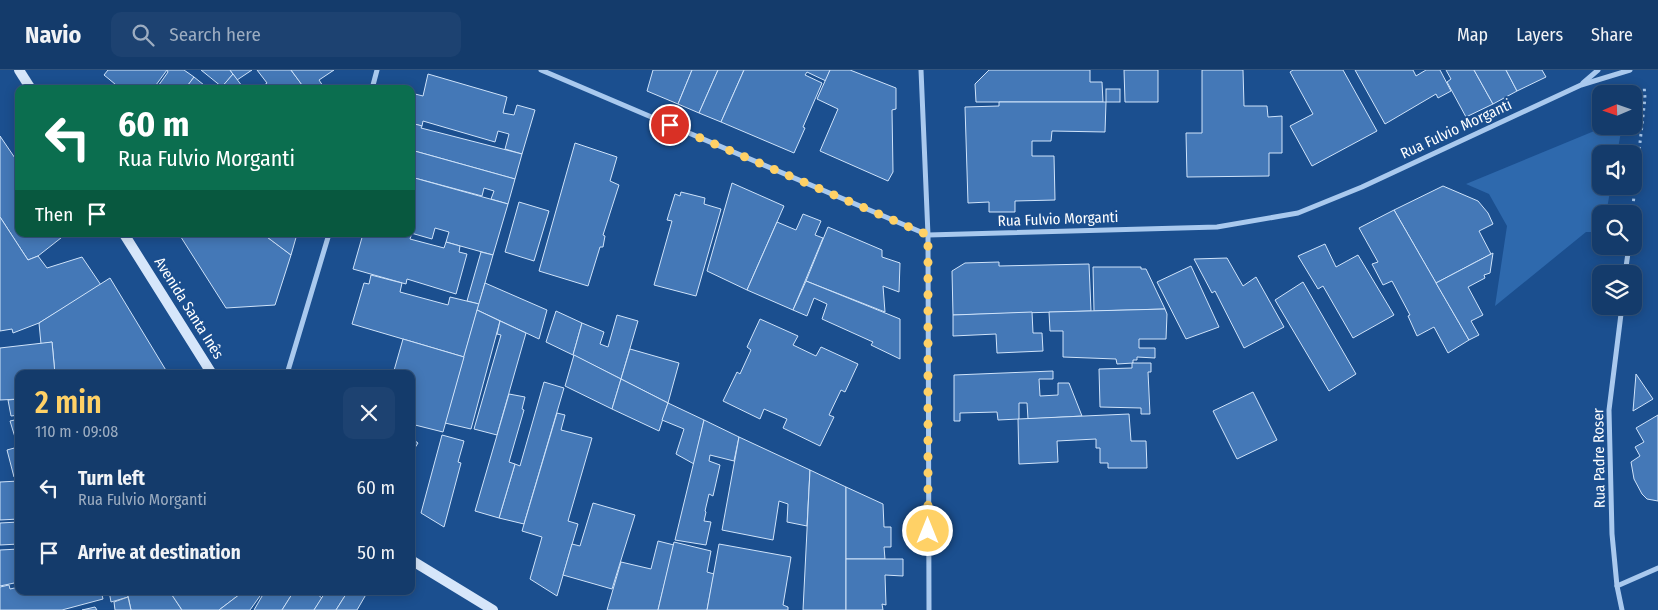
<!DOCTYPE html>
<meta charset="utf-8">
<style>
:root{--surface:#143b6b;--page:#1d4271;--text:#f1f3f6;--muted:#9dadc1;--line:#33557e;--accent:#ffd166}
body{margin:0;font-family:"Fira Sans Condensed",sans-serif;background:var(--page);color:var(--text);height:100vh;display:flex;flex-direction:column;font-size:19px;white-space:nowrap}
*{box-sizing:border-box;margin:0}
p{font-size:16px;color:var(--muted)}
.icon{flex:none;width:28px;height:28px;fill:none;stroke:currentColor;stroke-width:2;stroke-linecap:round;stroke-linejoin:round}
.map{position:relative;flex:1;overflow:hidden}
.sheet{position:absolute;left:15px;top:300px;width:400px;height:225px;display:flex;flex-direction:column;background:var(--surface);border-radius:10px;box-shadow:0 2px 12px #0003,0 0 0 1px var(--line)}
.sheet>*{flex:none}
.guide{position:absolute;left:15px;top:15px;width:400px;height:152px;border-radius:10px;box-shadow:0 2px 12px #0003,0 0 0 1px var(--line);background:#0b6e4f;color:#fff;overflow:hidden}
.needle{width:32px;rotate:268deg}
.fabs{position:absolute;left:1592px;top:15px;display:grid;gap:10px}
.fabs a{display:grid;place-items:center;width:50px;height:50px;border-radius:10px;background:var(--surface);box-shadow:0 2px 12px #0003,0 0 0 1px var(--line);font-size:25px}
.pin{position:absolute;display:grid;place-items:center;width:42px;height:42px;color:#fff;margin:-21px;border:2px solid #fff;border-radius:50%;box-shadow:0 1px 5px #0007}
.me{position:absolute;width:55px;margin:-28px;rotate:0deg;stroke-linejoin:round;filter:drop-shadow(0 0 4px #0008)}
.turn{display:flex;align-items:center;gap:18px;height:105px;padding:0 20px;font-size:22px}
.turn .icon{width:65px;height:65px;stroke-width:2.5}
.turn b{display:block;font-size:35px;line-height:42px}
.then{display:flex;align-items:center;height:48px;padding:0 20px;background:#0003;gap:10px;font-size:19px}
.round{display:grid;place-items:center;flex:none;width:52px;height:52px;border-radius:10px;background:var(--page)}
.head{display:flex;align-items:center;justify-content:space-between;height:85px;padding:0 20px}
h1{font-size:30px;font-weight:600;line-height:38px;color:var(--accent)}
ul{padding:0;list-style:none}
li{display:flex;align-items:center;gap:15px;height:65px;padding:0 20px}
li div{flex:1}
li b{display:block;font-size:19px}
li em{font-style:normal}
header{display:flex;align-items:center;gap:30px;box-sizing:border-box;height:70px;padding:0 25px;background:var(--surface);border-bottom:1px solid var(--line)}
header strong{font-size:24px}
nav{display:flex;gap:28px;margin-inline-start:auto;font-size:18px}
.search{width:350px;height:45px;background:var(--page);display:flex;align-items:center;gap:12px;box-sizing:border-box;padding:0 18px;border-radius:10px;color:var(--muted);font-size:19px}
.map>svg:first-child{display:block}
</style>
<header>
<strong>Navio</strong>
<div class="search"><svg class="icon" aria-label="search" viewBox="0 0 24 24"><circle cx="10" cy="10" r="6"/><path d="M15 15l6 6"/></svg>Search here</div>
<nav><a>Map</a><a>Layers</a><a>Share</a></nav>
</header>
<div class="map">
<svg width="1658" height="540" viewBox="0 0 1658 540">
<rect width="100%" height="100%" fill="#1b4f8f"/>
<polygon fill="#2e69ad" points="1622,56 1617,84 1601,84 1601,116 1611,116 1606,144 1601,144 1601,162 1586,162 1495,236 1507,156 1489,124 1466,114 1604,57"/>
<g fill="#4478b7" stroke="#cfe3fa">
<polygon points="108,0 167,0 153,19 121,19 104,5"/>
<polygon points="167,0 184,0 194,7 185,19 156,19 168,2"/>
<polygon points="201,0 230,0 233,4 222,17"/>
<polygon points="230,0 252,0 237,10"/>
<polygon points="257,0 291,0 305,19 259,19 267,13"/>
<polygon points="291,0 334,0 319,10 325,19 305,19"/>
<polygon points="653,0 692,0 678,34 647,21"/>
<polygon points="692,0 718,0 699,43 678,34"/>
<polygon points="718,0 744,0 721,52 699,43"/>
<polygon points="744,0 830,0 826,11 807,2 805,5 822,13 803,57 805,58 794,83 721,52"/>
<polygon points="830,0 850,0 896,18 896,39 892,40 893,102 888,111 820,81 838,39 817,29"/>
<polygon points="989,0 1090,0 1090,12 1102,12 1103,32 976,32 975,14"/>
<polygon points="1124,0 1158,0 1158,32 1125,32"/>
<polygon points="1202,0 1243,0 1244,36 1267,36 1268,47 1282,46 1282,83 1269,83 1269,106 1187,107 1186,63 1202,63"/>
<polygon points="1293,0 1343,0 1377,61 1312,96 1290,56 1313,44 1290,2"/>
<polygon points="1355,0 1413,0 1416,6 1426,0 1440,0 1451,21 1438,28 1436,24 1385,54"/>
<polygon points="1446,0 1474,0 1493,34 1466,47 1447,12 1451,9"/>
<polygon points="1474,0 1506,0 1517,21 1493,34"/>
<polygon points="1506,0 1542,0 1546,7 1517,21"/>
<polygon points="233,4 242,16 240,19 220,19"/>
<polygon points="428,4 507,27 503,43 514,45 517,35 535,40 522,84 505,79 509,64 498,61 495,72 423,51 422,56 411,53 411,23 423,26"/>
<polygon points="194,7 209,19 185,19"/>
<rect x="1106" y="19" width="14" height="13"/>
<polygon points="999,32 1106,32 1105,62 1052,61 1051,71 1032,71 1032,86 1054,86 1055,130 1015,131 1015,142 989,142 989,132 968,133 965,37 999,36"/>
<polygon points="411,53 422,56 421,58 522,84 515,109 411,80"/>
<polygon points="0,66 19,94 19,164 66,164 38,186 28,190 0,147"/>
<polygon points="575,73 617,87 610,111 619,115 603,165 605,166 603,177 600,177 588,216 539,201"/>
<polygon points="411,80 515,109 508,134 491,129 494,121 484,118 482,126 411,107"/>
<polygon points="411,107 508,134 493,185 446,172 449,162 435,158 432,169 411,163"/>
<polygon points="732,113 784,136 747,220 707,201"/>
<polygon points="1443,116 1478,131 1488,143 1493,154 1479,161 1491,184 1436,213 1394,140"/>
<polygon points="681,122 705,128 704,134 721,139 696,226 654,215 672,151 667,150 675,124 680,126"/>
<polygon points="519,132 549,141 534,191 505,182"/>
<polygon points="1394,140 1469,270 1448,283 1434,257 1417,266 1408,246 1410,245 1392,211 1383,215 1372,194 1378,192 1359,158"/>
<polygon points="803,144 821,151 815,165 823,168 793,240 747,220 777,152 796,160"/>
<polygon points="0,147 28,190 38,186 47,198 82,187 101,215 39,253 13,263 12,259 0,261"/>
<polygon points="828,157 882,180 882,187 900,193 899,222 883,216 885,242 806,211"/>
<polygon points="411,163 412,163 410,169 444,178 446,172 460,176 459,182 467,184 456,224 407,209 406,214 353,199 363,164"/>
<polygon points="179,164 263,164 291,185 275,235 226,238"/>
<polygon points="263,164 297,164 291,185"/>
<polygon points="1325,174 1336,197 1358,185 1394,245 1353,268 1323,216 1318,219 1298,186"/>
<polygon points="481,182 493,185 479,234 467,231"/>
<polygon points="1493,183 1490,203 1484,205 1485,208 1468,217 1483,245 1471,251 1479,265 1469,270 1436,213"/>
<polygon points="1227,188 1243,216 1256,207 1284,257 1244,278 1215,221 1212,223 1194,189"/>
<polygon points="999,192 999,196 1089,194 1091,241 953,245 952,201 965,193"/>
<polygon points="1191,196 1219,257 1186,269 1157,212"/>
<polygon points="1093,197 1141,197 1141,199 1146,199 1165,239 1094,241"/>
<polygon points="371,205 402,213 400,222 448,235 450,227 479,234 464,287 352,254 364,213 369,214"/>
<polygon points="110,208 167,302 165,304 55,304 52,272 41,274 39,253"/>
<polygon points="806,211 900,249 900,289 871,275 873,272 822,249 827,234 814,228 807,246 793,240"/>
<polygon points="1303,212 1356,304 1329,321 1275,230"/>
<polygon points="485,213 547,240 539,269 477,240"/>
<polygon points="1165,239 1167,244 1166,269 1139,269 1139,278 1155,278 1155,288 1137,287 1137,290 1133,290 1133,293 1117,294 1116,289 1063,287 1063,261 1050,261 1049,242"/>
<polygon points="477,240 500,251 471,359 445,353"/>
<polygon points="556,241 582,253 573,285 546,272"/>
<polygon points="1032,242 1033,263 1042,263 1043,281 997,283 996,264 953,266 953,245"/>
<polygon points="617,245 638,251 621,309 573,285 582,253 604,262 600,274 608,277"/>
<polygon points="760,249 798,266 793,275 816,286 821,277 858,294 845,322 841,320 829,345 834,347 820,376 783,358 787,349 764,339 760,349 723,331 737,302 740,304 751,280 747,277"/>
<polygon points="500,251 526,263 497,365 474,359 501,265 497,264"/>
<polygon points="403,269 464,287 443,362 411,354 411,304 393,304"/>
<polygon points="52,272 55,304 19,304 19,329 0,330 0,278"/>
<polygon points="630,279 679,293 668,333 621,309"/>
<polygon points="574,285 621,309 612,339 565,316"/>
<polygon points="1132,293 1151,293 1151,302 1148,302 1150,344 1141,344 1141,338 1100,337 1099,299 1132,298"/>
<polygon points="1053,301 1053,309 1039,309 1040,326 1058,325 1058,313 1069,313 1082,346 1028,349 1027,333 1019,333 1019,349 998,350 997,342 960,343 960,351 954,351 954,305"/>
<polygon points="1636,304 1653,329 1633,341"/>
<polygon points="621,309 668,333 659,361 612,339"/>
<polygon points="544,312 564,318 524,454 499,448 515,394 520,396"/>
<polygon points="1253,322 1277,370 1237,389 1213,341"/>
<polygon points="509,324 525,327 522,339 524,340 509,392 515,394 499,448 475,441"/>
<polygon points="19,329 19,345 11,346 8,330"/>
<polygon points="668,333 704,350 694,394 676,384 684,359 662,350"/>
<polygon points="557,343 565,345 561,360 592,368 568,451 578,454 557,526 530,509 542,467 522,461"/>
<polygon points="1129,344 1131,371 1146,371 1147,398 1108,398 1108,393 1100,393 1100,378 1096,378 1096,369 1057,371 1058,392 1019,394 1018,349"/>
<polygon points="1658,345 1658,431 1647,429 1642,424 1634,409 1631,392 1640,386 1635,377 1644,372 1636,358"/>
<polygon points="19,349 19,406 14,407 7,380 18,377 10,351"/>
<polygon points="704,350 739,367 734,391 710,385 709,391 720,395 713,426 709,424 705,441 706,442 704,451 711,452 706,475 675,470"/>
<polygon points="442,365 464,371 458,392 461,393 444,457 421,443"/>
<polygon points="739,367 810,400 807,456 787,452 788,434 779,431 773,470 722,460"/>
<polygon points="411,368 418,373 411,384"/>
<polygon points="810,400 846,417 846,540 803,540"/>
<polygon points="19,411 19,449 0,450 0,412"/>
<polygon points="846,417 883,434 884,457 891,457 891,477 884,477 885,489 846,489"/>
<polygon points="593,433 635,445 612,519 563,505 572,474 580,476"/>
<polygon points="19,452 19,474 0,475 0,453"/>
<polygon points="658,471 674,475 658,540 607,540 621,492 651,499"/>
<polygon points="674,472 711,481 707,502 714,504 707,540 658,540"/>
<polygon points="719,474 791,487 783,535 788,537 788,540 707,540"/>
<polygon points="19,479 19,512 0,516 0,480"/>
<polygon points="846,489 903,489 903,506 885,505 886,535 882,534 883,540 846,540"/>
<polygon points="9,515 10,519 19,517 19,521 101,521 103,529 62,540 0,540 0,517"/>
<polygon points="109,521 127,521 128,527 111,532"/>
<polygon points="127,521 170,522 182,540 131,540"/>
<polygon points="162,521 244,521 219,540 182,540 170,522"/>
<polygon points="244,521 257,521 260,526 250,540 219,540"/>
<polygon points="265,521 294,521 282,540 254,540"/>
<polygon points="294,521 319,521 317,524 322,528 314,540 282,540"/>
<polygon points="326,521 348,521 336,540 314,540"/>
<polygon points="348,521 368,521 357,540 336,540"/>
<polygon points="128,527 131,540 115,540 114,532"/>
<polygon points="95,537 97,540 82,540"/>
</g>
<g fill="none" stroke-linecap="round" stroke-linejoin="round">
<polyline stroke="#a9c9ee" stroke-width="3" stroke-dasharray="2.5 4" stroke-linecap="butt" points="1632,144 1645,28 1644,15"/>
<g stroke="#a9c9ee" stroke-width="5">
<polyline points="541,0 928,165 1217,157 1298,143 1362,117 1581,15 1630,0"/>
<polyline points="921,0 928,165 929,540"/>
<polyline points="1583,13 1598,0"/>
<polyline points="372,19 377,0"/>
<polyline points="1625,204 1629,176"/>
<polyline points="1622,236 1609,340 1612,464 1617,516 1622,540"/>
<polyline points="287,304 329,164"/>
<polyline points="1617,516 1658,498"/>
</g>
<g stroke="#d6e6fa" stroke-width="10">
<polyline points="19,0 31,19"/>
<polyline points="124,164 212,304"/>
<polyline points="411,490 493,540"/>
</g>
</g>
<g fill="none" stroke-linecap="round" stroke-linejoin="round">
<polyline stroke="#ffd166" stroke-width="9" stroke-dasharray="0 16.2" points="670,55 928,165 928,461"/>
</g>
<g text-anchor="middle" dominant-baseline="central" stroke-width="4" stroke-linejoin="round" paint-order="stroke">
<g font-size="15" fill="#fff" stroke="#1b4f8f">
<text transform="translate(1456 59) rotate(-25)">Rua Fulvio Morganti</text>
<text transform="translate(1058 149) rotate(-2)">Rua Fulvio Morganti</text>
<text transform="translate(189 238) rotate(58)">Avenida Santa Inês</text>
<text transform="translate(1599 388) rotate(-91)">Rua Padre Roser</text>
</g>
</g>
</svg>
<div class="fabs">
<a><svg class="needle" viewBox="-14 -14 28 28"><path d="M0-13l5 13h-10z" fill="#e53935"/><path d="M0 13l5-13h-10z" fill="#9dadc1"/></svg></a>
<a><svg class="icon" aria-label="sound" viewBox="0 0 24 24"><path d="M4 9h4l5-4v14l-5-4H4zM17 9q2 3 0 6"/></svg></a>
<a><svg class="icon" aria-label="search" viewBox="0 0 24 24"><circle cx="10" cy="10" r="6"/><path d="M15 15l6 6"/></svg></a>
<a><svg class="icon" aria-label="layers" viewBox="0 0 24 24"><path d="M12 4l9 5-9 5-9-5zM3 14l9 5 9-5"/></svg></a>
</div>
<div class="pin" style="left:670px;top:55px;background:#d93025"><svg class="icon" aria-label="arrive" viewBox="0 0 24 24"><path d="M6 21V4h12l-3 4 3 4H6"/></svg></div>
<svg class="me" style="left:928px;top:461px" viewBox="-20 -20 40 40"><circle r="17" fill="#ffd166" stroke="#fff" stroke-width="3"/><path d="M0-11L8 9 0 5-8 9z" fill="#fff"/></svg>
<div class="guide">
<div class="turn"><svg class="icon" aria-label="left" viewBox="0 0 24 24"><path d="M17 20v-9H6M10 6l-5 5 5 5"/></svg><div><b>60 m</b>Rua Fulvio Morganti</div></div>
<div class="then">Then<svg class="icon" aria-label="arrive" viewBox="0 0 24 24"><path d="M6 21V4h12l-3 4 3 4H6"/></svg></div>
</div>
<section class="sheet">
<div class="head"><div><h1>2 min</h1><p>110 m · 09:08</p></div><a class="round"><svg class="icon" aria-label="close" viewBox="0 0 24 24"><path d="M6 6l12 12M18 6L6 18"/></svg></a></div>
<ul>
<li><svg class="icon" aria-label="left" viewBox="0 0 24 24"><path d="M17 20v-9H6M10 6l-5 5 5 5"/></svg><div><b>Turn left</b><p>Rua Fulvio Morganti</p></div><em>60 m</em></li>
<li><svg class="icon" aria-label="arrive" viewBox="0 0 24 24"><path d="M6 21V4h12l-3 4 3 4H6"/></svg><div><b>Arrive at destination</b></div><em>50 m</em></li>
</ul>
</section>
</div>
